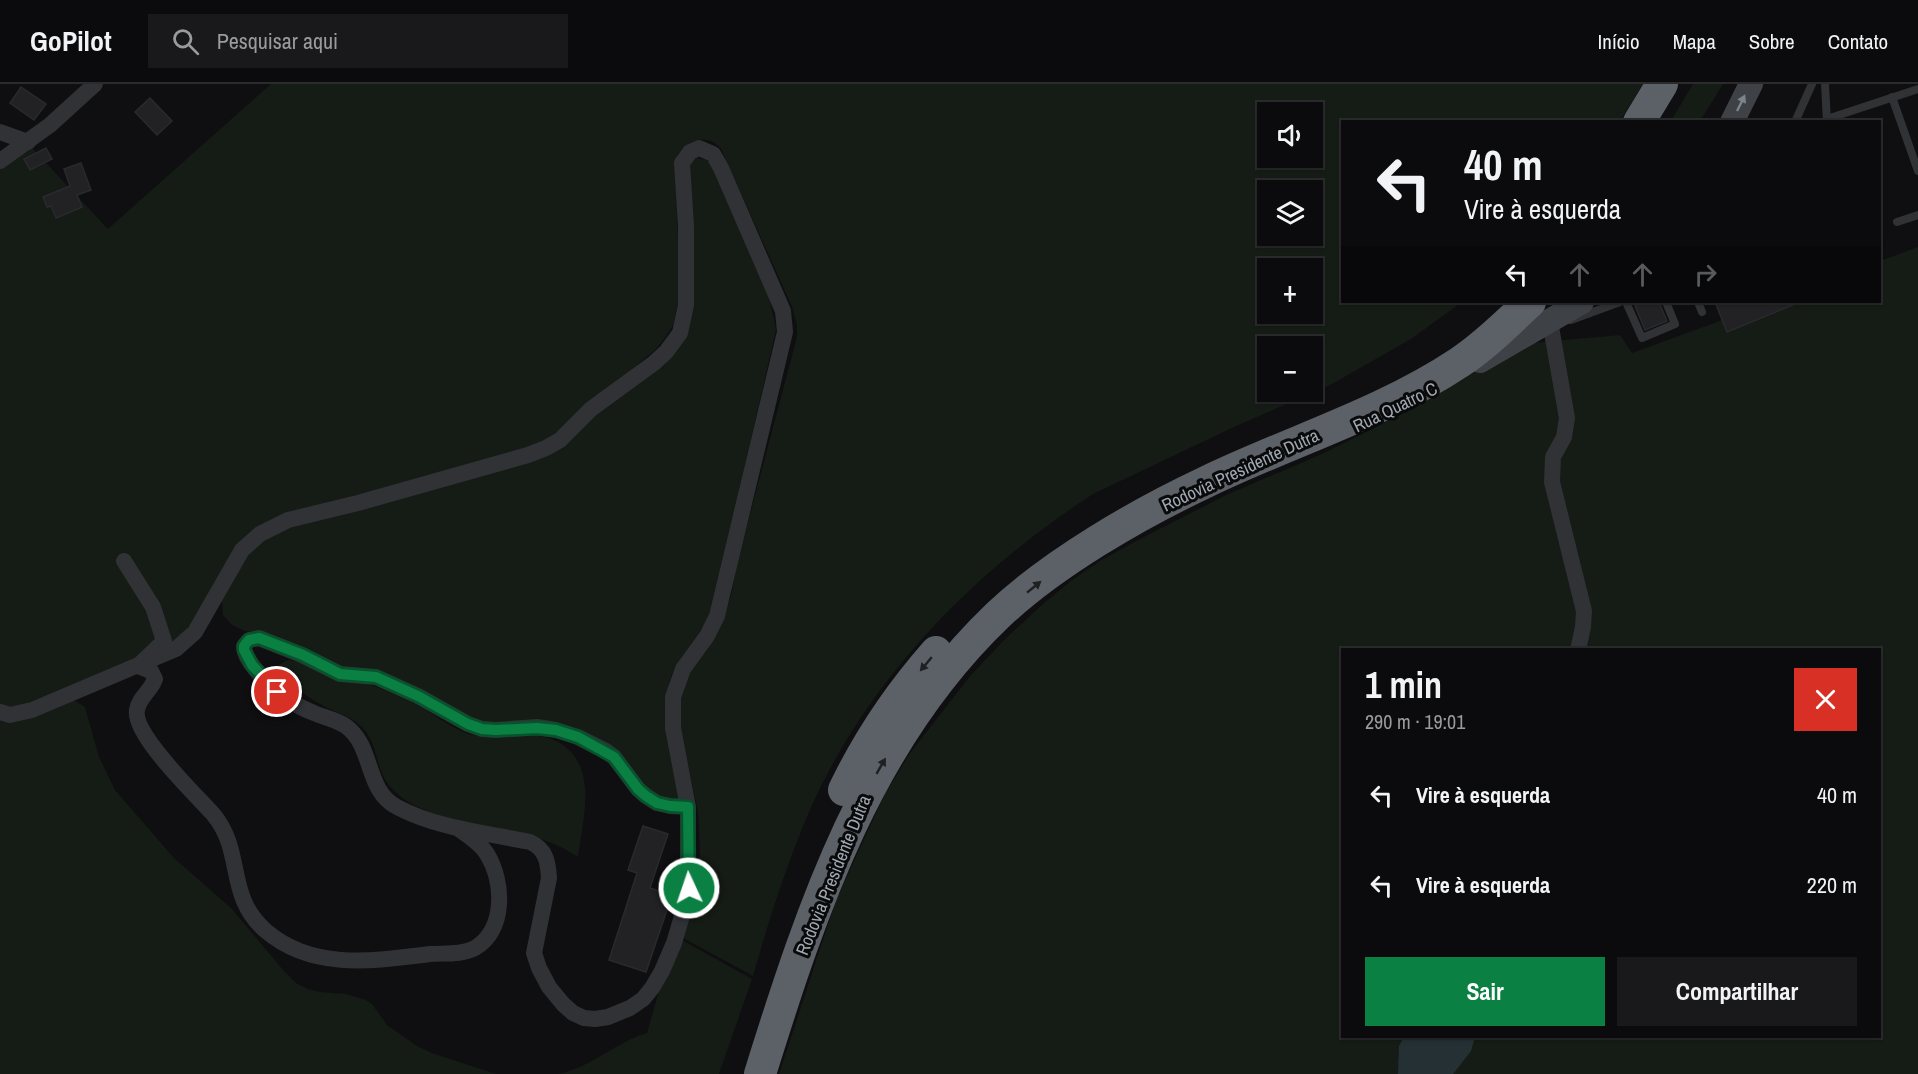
<!DOCTYPE html>
<html lang="pt">
<meta charset="utf-8">
<style>
:root{--surface:#0b0b0d;--page:#19191b;--text:#f1f3f6;--muted:#9a9b9d;--line:#2b2b2e;--accent:#0b8043}
body{margin:0;font-family:"Archivo Narrow",sans-serif;background:var(--page);color:var(--text);height:100vh;display:flex;flex-direction:column;font-size:22px;white-space:nowrap}
*{box-sizing:border-box;margin:0}
p{font-size:20px;color:var(--muted)}
.icon{flex:none;width:33px;height:33px;fill:none;stroke:currentColor;stroke-width:2;stroke-linecap:round;stroke-linejoin:round}
.map{position:relative;flex:1;overflow:hidden}
.drawer{position:absolute;left:1341px;top:564px;width:540px;height:390px;display:flex;flex-direction:column;background:var(--surface);border-radius:0px;box-shadow:0 2px 4px #0004,0 0 0 2px var(--line)}
.drawer>*{flex:none}
.hud{position:absolute;left:1341px;top:36px;width:540px;height:183px;border-radius:0px;box-shadow:0 2px 4px #0004,0 0 0 2px var(--line);background:#0b0b0d;color:var(--text);overflow:hidden}
.controls{position:absolute;left:1257px;top:18px;display:grid;gap:12px}
.controls a{display:grid;place-items:center;width:66px;height:66px;border-radius:0px;background:var(--surface);box-shadow:0 2px 4px #0004,0 0 0 2px var(--line);font-size:30px}
.pin{position:absolute;display:grid;place-items:center;width:51px;height:51px;color:#fff;margin:-26px;border:3px solid #fff;border-radius:50%;box-shadow:0 2px 6px #0007}
.me{position:absolute;width:66px;margin:-33px;rotate:357deg;stroke-linejoin:round;filter:drop-shadow(0 0 4px #0008)}
.turn{display:flex;align-items:center;gap:21px;height:126px;padding:0 24px;font-size:27px}
.turn .icon{width:78px;height:78px;stroke-width:2.5}
.turn b{display:block;font-size:42px;line-height:51px}
.lanes{display:flex;align-items:center;height:57px;padding:0 24px;background:#0003;justify-content:center;gap:30px;direction:ltr}
.lanes .off{opacity:.35}
.round{display:grid;place-items:center;flex:none;width:63px;height:63px;border-radius:0px;background:var(--page)}
.head{display:flex;align-items:center;justify-content:space-between;height:102px;padding:0 24px}
h1{font-size:36px;font-weight:700;line-height:45px}
.primary-button{display:flex;gap:12px;margin-top:auto;padding:12px 24px}
.primary-button a{flex:1;height:69px;border-radius:0px;background:var(--accent);color:#fff;font-size:24px;font-weight:700;line-height:69px;text-align:center}
.primary-button a+a{background:var(--page);color:var(--text)}
ul{padding:0;list-style:none}
li{display:flex;align-items:center;gap:18px;height:90px;padding:0 24px}
li div{flex:1}
li b{display:block;font-size:22px}
li em{font-style:normal}
header{display:flex;align-items:center;gap:36px;box-sizing:border-box;height:84px;padding:0 30px;background:var(--surface);border-bottom:2px solid var(--line)}
header strong{font-size:28px}
nav{display:flex;gap:33px;margin-inline-start:auto;font-size:21px}
.search{width:420px;height:54px;background:var(--page);display:flex;align-items:center;gap:15px;box-sizing:border-box;padding:0 21px;border-radius:0px;color:var(--muted);font-size:22px}
.map>svg:first-child{display:block}
</style>
<header>
<strong>GoPilot</strong>
<div class="search"><svg class="icon" aria-label="search" viewBox="0 0 24 24"><circle cx="10" cy="10" r="6"/><path d="M15 15l6 6"/></svg>Pesquisar aqui</div>
<nav><a>Início</a><a>Mapa</a><a>Sobre</a><a>Contato</a></nav>
</header>
<div class="map">
<svg width="1918" height="990" viewBox="0 0 1918 990">
<rect width="100%" height="100%" fill="#0f0f11"/>
<g fill="#151b15" fill-rule="evenodd">
<path d="M271,0H1643L1620,37L1342,38V218H1462L1411,255L1332,300L1234,343L1093,410C973,488 867,596 809,728C786,782 769,836 753,892L683,854L693,825L698,795L700,765L698,728L679,638L682,599L724,532L731,512L737,479L797,253V241L792,223L721,65C707,47 682,57 675,77L680,210L673,241L665,254L655,266L553,351L535,362L272,438L190,541L178,554L164,564L16,624L0,621V83L32,64L108,145ZM1268,28H1312V74H1268ZM1268,106H1312V152H1268ZM1268,184H1312V230H1268ZM1268,262H1312V308H1268Z"/>
<polygon points="1693,0 1723,0 1700,37 1671,37"/>
<path d="M696,74L707,76L712,82C735,133 768,191 776,246L711,529C701,552 678,572 670,596C664,613 681,695 684,719L654,712L610,661L493,641L346,585L261,549L245,547L232,541L223,531L222,517L245,470L276,446L518,377L677,261L690,80Z"/>
<path d="M1918,163V990H779L836,816L884,712L910,669L971,591L1007,553L1044,519L1072,496L1103,475L1140,455L1226,411L1324,369L1366,348L1422,319L1485,280L1532,259L1620,251L1632,269L1772,218H1880V177ZM1342,566H1880V952H1342Z"/>
<path d="M288,576C299,577 311,582 323,585C356,595 387,605 417,621C434,630 451,644 469,650C502,659 543,639 570,667C596,694 582,740 578,773C531,740 469,748 418,723C399,714 385,702 379,681C375,670 374,658 366,648C353,631 337,630 320,620C305,612 293,601 280,590L278,581Z"/>
<polygon points="74,616 85,623 99,673 115,706 174,774 231,824 284,887 296,899 308,905 320,908 346,910 366,916 372,920 387,941 417,962 432,969 496,990 0,990 0,632"/>
<path d="M682,856L752,895L719,990H558C592,983 616,958 647,949L659,907Z"/>
</g>
<polygon fill="#253034" points="1404,953 1404,952 1475,953 1471,967 1453,990 1398,990 1399,962"/>
<g fill="#222225" stroke="#292a2d" stroke-width="1.5">
<polygon points="21,3 46,20 34,36 10,19"/>
<polygon points="150,14 172,37 157,51 135,28"/>
<polygon points="46,64 52,75 30,86 24,75"/>
<polygon points="81,79 91,106 77,111 82,123 56,134 51,122 47,123 43,113 70,102 64,85"/>
<polygon points="1644,218 1659,218 1667,237 1645,246 1635,222"/>
<polygon points="1715,218 1800,218 1727,248"/>
<polygon points="643,742 668,750 650,804 672,811 646,888 609,876 637,789 628,786"/>
</g>
<g fill="none" stroke-linecap="round" stroke-linejoin="round">
<g stroke="#303236" stroke-width="8">
<polyline points="1825,0 1827,38"/>
<polyline points="1892,13 1918,87"/>
<polyline points="1827,35 1918,5"/>
<polyline points="1795,38 1812,0"/>
<polyline points="1897,138 1918,131"/>
<polyline points="1626,218 1642,254 1675,240 1666,218"/>
<polyline points="1698,218 1702,228"/>
<polyline points="1571,236 1620,218"/>
</g>
<g stroke="#303236" stroke-width="16">
<polyline points="0,48 28,58"/>
<polyline points="0,77 50,41 95,0"/>
<polyline points="1551,243 1567,334 1564,353 1553,373 1552,398 1584,527 1583,543 1578,566"/>
<path d="M124,477L153,523L164,557L138,582L151,587L155,595C151,607 139,613 137,626C132,650 196,711 213,730C245,768 225,812 266,847C313,887 374,877 430,870C445,869 462,871 475,864C506,845 504,798 487,770C481,760 470,753 460,746"/>
<path d="M0,628L10,631L32,626L176,565L195,548L242,466L260,450L288,436L358,419L528,371L546,364L560,356L591,325L654,279L666,268L680,249L686,221V142L682,79L690,68L699,64L713,70L721,84L783,227L785,248L717,532L707,552L683,585L673,613V644L688,723V812L674,859L662,887L652,904L643,915L630,924L608,933L595,935L584,934L573,929L563,920L549,903L539,884L534,869L549,794C548,778 546,765 530,758C487,749 436,744 397,723C365,706 374,664 347,643C338,636 325,634 314,629C290,620 272,605 256,586C250,579 244,571 244,562L249,556L259,554L302,571L340,590L376,593L418,612L468,640L482,645L496,646L537,643L556,646L578,653L606,667L614,673L638,705L646,712L657,719L670,722L688,723"/>
</g>
<g stroke="#3e4146" stroke-width="24">
<polyline points="1732,38 1751,0"/>
<polyline points="1480,277 1582,218"/>
</g>
<g stroke="#5c6167" stroke-width="32">
<polyline points="1639,38 1662,0"/>
<path d="M844,706C868,656 899,610 936,568"/>
<path d="M760,990C812,823 868,655 998,531C1053,479 1138,430 1206,398C1291,357 1382,330 1460,278C1486,261 1508,238 1530,218"/>
</g>
</g>
<defs><path id="oneway-solid" d="M-6-.8H1V-3.2L6.5 0L1 3.2V.8H-6Z" transform="scale(1.5)"/></defs>
<use fill="#7d848c" href="#oneway-solid" transform="translate(1741 19) rotate(-64)"/>
<g fill="#1e2022">
<use href="#oneway-solid" transform="translate(1034 503) rotate(-39)"/>
<use href="#oneway-solid" transform="translate(926 580) rotate(130)"/>
<use href="#oneway-solid" transform="translate(881 682) rotate(-60)"/>
</g>
<g fill="none" stroke-linecap="round" stroke-linejoin="round">
<g stroke="#07532c" stroke-width="15">
<polyline id="route" points="277,608 252,581 244,566 244,562 249,556 259,554 303,571 340,590 376,593 418,612 468,640 482,645 496,646 537,644 556,646 578,653 614,673 638,705 646,712 657,719 670,722 688,723 689,804"/>
</g>
<use href="#route" stroke="#0b8043" stroke-width="10"/>
</g>
<g text-anchor="middle" dominant-baseline="central" stroke-width="6" stroke-linejoin="round" paint-order="stroke">
<g font-size="18" fill="#9fa8b2" stroke="#0a0a0b">
<text transform="translate(1395 323) rotate(-26)">Rua Quatro C</text>
<text transform="translate(1240 386) rotate(-25)">Rodovia Presidente Dutra</text>
<text transform="translate(833 791) rotate(-68)">Rodovia Presidente Dutra</text>
</g>
</g>
</svg>
<div class="controls">
<a><svg class="icon" aria-label="sound" viewBox="0 0 24 24"><path d="M4 9h4l5-4v14l-5-4H4zM17 9q2 3 0 6"/></svg></a>
<a><svg class="icon" aria-label="layers" viewBox="0 0 24 24"><path d="M12 4l9 5-9 5-9-5zM3 14l9 5 9-5"/></svg></a>
<a>+</a>
<a>−</a>
</div>
<div class="pin" style="left:277px;top:608px;background:#d93025"><svg class="icon" aria-label="arrive" viewBox="0 0 24 24"><path d="M6 21V4h12l-3 4 3 4H6"/></svg></div>
<svg class="me" style="left:689px;top:804px" viewBox="-20 -20 40 40"><circle r="17" fill="#0b8043" stroke="#fff" stroke-width="3"/><path d="M0-11L8 9 0 5-8 9z" fill="#fff"/></svg>
<div class="hud">
<div class="turn"><svg class="icon" aria-label="left" viewBox="0 0 24 24"><path d="M17 20v-9H6M10 6l-5 5 5 5"/></svg><div><b>40 m</b>Vire à esquerda</div></div>
<div class="lanes"><svg class="icon" aria-label="left" viewBox="0 0 24 24"><path d="M17 20v-9H6M10 6l-5 5 5 5"/></svg><svg class="icon off" aria-label="ahead" viewBox="0 0 24 24"><path d="M12 20V5M6 11l6-6 6 6"/></svg><svg class="icon off" aria-label="ahead" viewBox="0 0 24 24"><path d="M12 20V5M6 11l6-6 6 6"/></svg><svg class="icon off" aria-label="right" viewBox="0 0 24 24"><path d="M7 20v-9h11M14 6l5 5-5 5"/></svg></div>
</div>
<section class="drawer">
<div class="head"><div><h1>1 min</h1><p>290 m · 19:01</p></div><a class="round" style="background:#d93025;color:#fff"><svg class="icon" aria-label="close" viewBox="0 0 24 24"><path d="M6 6l12 12M18 6L6 18"/></svg></a></div>
<ul>
<li><svg class="icon" aria-label="left" viewBox="0 0 24 24"><path d="M17 20v-9H6M10 6l-5 5 5 5"/></svg><div><b>Vire à esquerda</b></div><em>40 m</em></li>
<li><svg class="icon" aria-label="left" viewBox="0 0 24 24"><path d="M17 20v-9H6M10 6l-5 5 5 5"/></svg><div><b>Vire à esquerda</b></div><em>220 m</em></li>
</ul>
<div class="primary-button"><a>Sair</a><a>Compartilhar</a></div>
</section>
</div>
